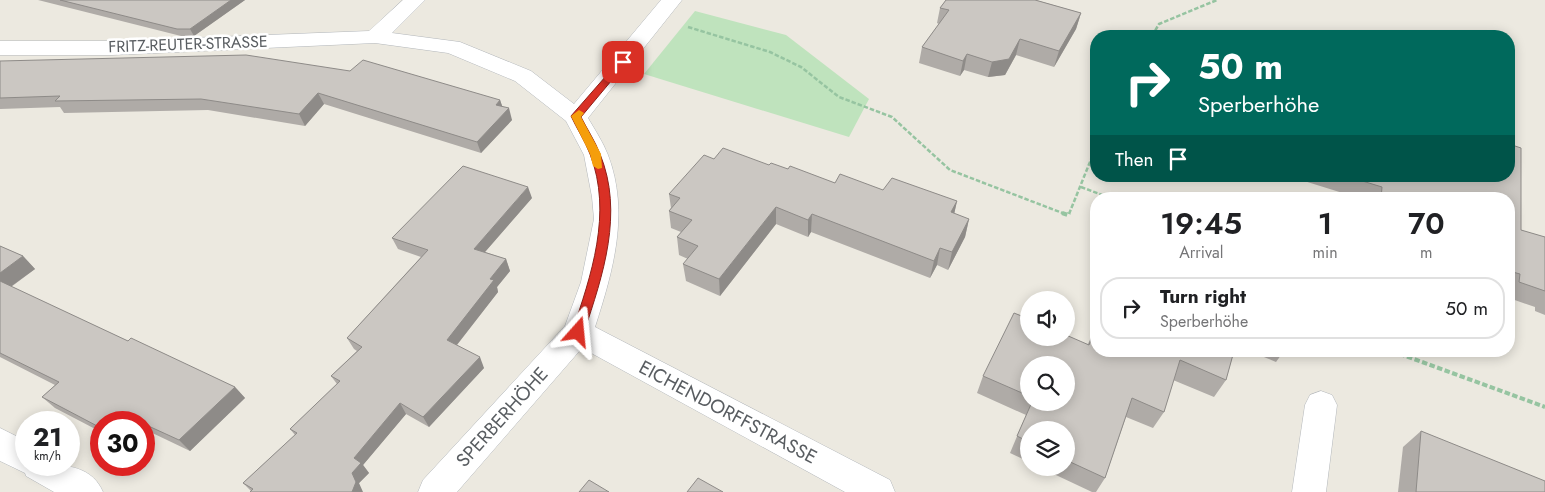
<!DOCTYPE html>
<meta charset="utf-8">
<style>
:root{--surface:#fff;--page:#f2f2f2;--text:#202124;--muted:#757577;--line:#e0e0e0}
body{margin:0;font-family:Jost,sans-serif;background:var(--page);color:var(--text);height:100vh;display:flex;flex-direction:column;font-size:19px;white-space:nowrap}
*{box-sizing:border-box;margin:0}
p{font-size:16px;color:var(--muted)}
.icon{flex:none;width:28px;height:28px;fill:none;stroke:currentColor;stroke-width:2;stroke-linecap:round;stroke-linejoin:round}
.map{position:relative;flex:1;overflow:hidden}
.details{position:absolute;left:1090px;top:192px;width:425px;height:165px;display:flex;flex-direction:column;background:var(--surface);border-radius:20px;box-shadow:0 2px 12px #0003}
.details>*{flex:none}
.guide{position:absolute;left:1090px;top:30px;width:425px;height:152px;border-radius:20px;box-shadow:0 2px 12px #0003;background:#00695c;color:#fff;overflow:hidden}
.fabs{position:absolute;left:1020px;top:291px;display:grid;gap:10px}
.fabs a{display:grid;place-items:center;width:55px;height:55px;border-radius:50%;background:var(--surface);box-shadow:0 2px 12px #0003;font-size:25px}
.speed{position:absolute;left:15px;top:411px;display:flex;gap:10px;font-size:25px;font-weight:700;text-align:center}
.speed>*{display:grid;place-content:center;width:65px;height:65px;border-radius:50%;background:var(--surface);box-shadow:0 2px 12px #0003;line-height:1}
.speed small{font-size:12px;font-weight:400}
.speed .limit{border:8px solid #d22;background:#fff;color:#111}
.pin{position:absolute;display:grid;place-items:center;width:42px;height:42px;color:#fff;margin:-21px;border-radius:10px;box-shadow:0 2px 8px #0006}
.me{position:absolute;width:55px;margin:-28px;rotate:18deg;stroke-linejoin:round;filter:drop-shadow(0 0 4px #0008)}
.turn{display:flex;align-items:center;gap:18px;height:105px;padding:0 25px;font-size:22px}
.turn .icon{width:65px;height:65px;stroke-width:2.5}
.turn b{display:block;font-size:35px;line-height:42px}
.then{display:flex;align-items:center;height:48px;padding:0 25px;background:#0003;gap:10px;font-size:19px}
.eta{display:flex;justify-content:space-evenly;align-items:center;height:85px;text-align:center}
.eta b{font-size:30px;font-weight:600;line-height:35px}
ul{padding:0;list-style:none}
li{display:flex;align-items:center;gap:15px;height:62px;margin:0 10px 8px;padding:0 15px;border:2px solid var(--line);border-radius:20px}
li div{flex:1}
li b{display:block;font-size:19px}
li em{font-style:normal}
.map>svg:first-child{display:block}
</style>
<div class="map">
<svg width="1545" height="492" viewBox="0 0 1545 492">
<rect width="100%" height="100%" fill="#ece9e0"/>
<polygon fill="#bfe3bd" points="695,11 786,35 869,99 849,137 644,74"/>
<g fill="none" stroke-linecap="round" stroke-linejoin="round">
<g stroke="#b3b7bb" stroke-width="1">
<g id="minor">
<path d="M403,0H425L392,33L460,42L531,71L574,104L661,0H682L588,118C595,130 603,142 608,155C630,213 613,271 595,327L890,480L895,492H845L582,348L457,492H418L423,480L565,326L581,282L594,219L592,197L584,155L566,121L515,81L448,53L375,43L112,55H0V41H112L369,31Z"/>
<polygon points="1321,391 1332,395 1337,405 1326,492 1292,492 1305,405 1310,395"/>
<path d="M0,428L26,441V465C55,465 90,461 103,492H54L26,476L25,473L0,461Z"/>
</g>
</g>
<g stroke="#96c4a1" stroke-width="2.5" stroke-dasharray="4.5 2" stroke-linecap="butt">
<polyline points="688,27 770,52 801,67 839,97 892,117 950,170 1065,214"/>
<polyline points="1152,36 1159,24 1217,0"/>
<polyline points="1081,187 1113,199"/>
<polyline points="1069,214 1096,147"/>
</g>
<g stroke="#96c4a1" stroke-width="4" stroke-dasharray="5.5 2.5" stroke-linecap="butt">
<polyline points="1062,213 1068,215 1069,213"/>
<polyline points="1392,351 1545,407"/>
</g>
<use href="#minor" fill="#fff" fill-rule="evenodd"/>
</g>
<g fill="#afaba7" fill-rule="evenodd">
<polygon points="38,0 245,0 194,36 181,36"/>
<polygon points="946,0 1036,0 1081,13 1076,29 1054,67 1016,55 1005,75 988,77 964,70 960,76 919,63 922,47 939,24 937,23 940,8"/>
<polygon points="0,61 500,100 502,106 512,120 481,153 324,104 305,126 208,110 64,113 60,107 0,109"/>
<polygon points="714,159 769,165 835,183 957,201 954,214 969,219 965,237 948,270 937,265 930,278 811,232 808,237 776,224 720,296 686,281 683,264 688,259 679,255 677,237 681,232 671,228 669,211 671,208 669,194"/>
<polygon points="1288,176 1509,176 1521,230 1545,237 1545,315 1535,311 1535,307 1509,298 1509,199 1362,199"/>
<polygon points="532,198 485,252 506,259 510,271 497,287 498,292 457,345 484,368 429,427 406,414 363,465 369,473 359,483 251,491 243,483 295,435 290,429 337,384 331,376 357,351 354,349 347,338 421,257 398,249 392,238"/>
<polygon points="0,246 23,256 35,269 11,287 128,341 235,387 245,398 190,451 144,429 144,422 101,422 101,432 55,408 42,397 55,385 0,357"/>
<path d="M1096,326V351H1234L1226,380L1214,397L1173,380L1164,412L1153,428L1126,417L1105,478L1096,492H1092L1041,468H1066V430H1029V462L1010,453L1026,415L977,393L983,376L1088,344ZM1029,365L1066,402H1029Z"/>
<polygon points="1249,351 1284,351 1276,362"/>
<polygon points="1421,431 1545,492 1398,492 1403,447"/>
</g>
<g fill="#8e8b88">
<polygon points="231,0 245,0 194,36 190,29"/>
<polygon points="1081,13 1076,29 1054,67 1059,51"/>
<polygon points="1020,39 1016,55 1005,75 988,77 992,62"/>
<polygon points="967,54 964,70 960,76 963,61"/>
<polygon points="318,93 324,104 305,126 299,114"/>
<polygon points="500,100 504,111 496,105"/>
<polygon points="509,108 512,120 481,153 477,142"/>
<polygon points="528,187 532,198 478,260 474,249"/>
<polygon points="957,201 953,219 951,212"/>
<polygon points="776,207 776,224 720,296 719,279"/>
<polygon points="812,214 811,232 808,237 808,220"/>
<polygon points="969,219 965,237 948,270 952,252"/>
<polygon points="940,248 937,265 930,278 934,261"/>
<polygon points="23,256 35,269 6,290 0,285 0,273"/>
<polygon points="506,259 510,271 497,287 498,292 452,351 447,340 490,279"/>
<polygon points="480,357 484,368 429,427 423,417"/>
<polygon points="235,387 245,398 190,451 179,440"/>
<polygon points="400,403 406,414 363,465 369,473 359,483 363,492 352,492 352,473 354,458"/>
<polygon points="131,418 136,422 126,422"/>
</g>
<g fill="#cbc7c2" stroke="#8e8b88">
<polygon points="60,0 231,0 190,29 177,29"/>
<polygon points="946,0 1035,0 1081,13 1059,51 1020,39 1009,59 992,62 967,54 963,61 922,47 949,10 940,8"/>
<polygon points="246,55 350,71 363,60 500,100 496,105 509,108 477,142 318,93 299,114 201,99 55,101 60,96 0,98 0,61"/>
<polygon points="1509,144 1521,148 1521,230 1545,237 1545,291 1519,282 1520,274 1509,271 1509,199 1381,199 1382,187 1346,176 1509,176"/>
<polygon points="723,148 769,165 771,163 788,169 790,166 835,183 840,174 883,190 892,178 957,201 951,212 969,219 952,252 940,248 934,261 812,214 808,220 776,207 719,279 683,264 698,246 677,237 692,220 669,211 680,198 669,194 704,155 714,159"/>
<polygon points="463,166 528,187 474,249 506,259 490,279 494,280 447,340 480,357 423,417 400,403 354,458 361,463 352,473 356,482 352,492 250,492 253,489 243,483 297,433 290,429 340,381 331,376 362,347 347,338 428,250 392,238"/>
<polygon points="0,246 23,256 0,273"/>
<polygon points="0,281 128,341 131,338 235,387 179,440 144,424 144,422 141,422 131,418 126,422 101,422 101,428 42,397 59,382 0,353"/>
<polygon points="1014,313 1029,319 1029,338 1066,338 1066,335 1089,345 1096,326 1096,351 1234,351 1226,380 1180,360 1164,412 1132,398 1105,478 1066,460 1066,430 1029,430 1029,442 1017,436 1032,402 1066,402 1066,365 1029,365 1029,396 983,376"/>
<polygon points="1421,431 1545,481 1545,492 1416,492"/>
<polygon points="698,478 723,492 687,492"/>
<polygon points="589,480 609,492 579,492"/>
</g>
<path fill="#d93025" stroke="#8d1f18" d="M620,60L627,62L581,117C587,129 595,141 600,154C624,213 603,275 584,332L578,337L572,332C591,276 613,213 590,154C585,141 577,129 571,116Z"/>
<polygon fill="#f59e0b" points="579,110 584,113 581,117 601,154 602,168 598,169 593,166 590,154 571,116"/>
<g text-anchor="middle" dominant-baseline="central" stroke-width="5" stroke-linejoin="round" paint-order="stroke">
<g font-size="16" fill="#595d61" stroke="#fff">
<text transform="translate(188 44) rotate(-2)">FRITZ-REUTER-STRASSE</text>
</g>
<g font-size="19" fill="#595d61" stroke="#fff">
<text transform="translate(728 412) rotate(28)">EICHENDORFFSTRASSE</text>
<text transform="translate(502 417) rotate(-48)">SPERBERHÖHE</text>
</g>
</g>
</svg>
<div class="fabs">
<a><svg class="icon" aria-label="sound" viewBox="0 0 24 24"><path d="M4 9h4l5-4v14l-5-4H4zM17 9q2 3 0 6"/></svg></a>
<a><svg class="icon" aria-label="search" viewBox="0 0 24 24"><circle cx="10" cy="10" r="6"/><path d="M15 15l6 6"/></svg></a>
<a><svg class="icon" aria-label="layers" viewBox="0 0 24 24"><path d="M12 4l9 5-9 5-9-5zM3 14l9 5 9-5"/></svg></a>
</div>
<div class="speed"><div>21<small>km/h</small></div><div class="limit">30</div></div>
<div class="pin" style="left:623px;top:62px;background:#d93025"><svg class="icon" aria-label="arrive" viewBox="0 0 24 24"><path d="M6 21V4h12l-3 4 3 4H6"/></svg></div>
<svg class="me" style="left:578px;top:332px" viewBox="-20 -20 40 40"><path d="M0-17L14 15 0 8-14 15z" fill="#d93025" stroke="#fff" stroke-width="4"/></svg>
<div class="guide">
<div class="turn"><svg class="icon" aria-label="right" viewBox="0 0 24 24"><path d="M7 20v-9h11M14 6l5 5-5 5"/></svg><div><b>50 m</b>Sperberhöhe</div></div>
<div class="then">Then<svg class="icon" aria-label="arrive" viewBox="0 0 24 24"><path d="M6 21V4h12l-3 4 3 4H6"/></svg></div>
</div>
<section class="details">
<div class="eta">
<div><b>19:45</b><p>Arrival</p></div>
<div><b>1</b><p>min</p></div>
<div><b>70</b><p>m</p></div>
</div>
<ul>
<li><svg class="icon" aria-label="right" viewBox="0 0 24 24"><path d="M7 20v-9h11M14 6l5 5-5 5"/></svg><div><b>Turn right</b><p>Sperberhöhe</p></div><em>50 m</em></li>
</ul>
</section>
</div>
